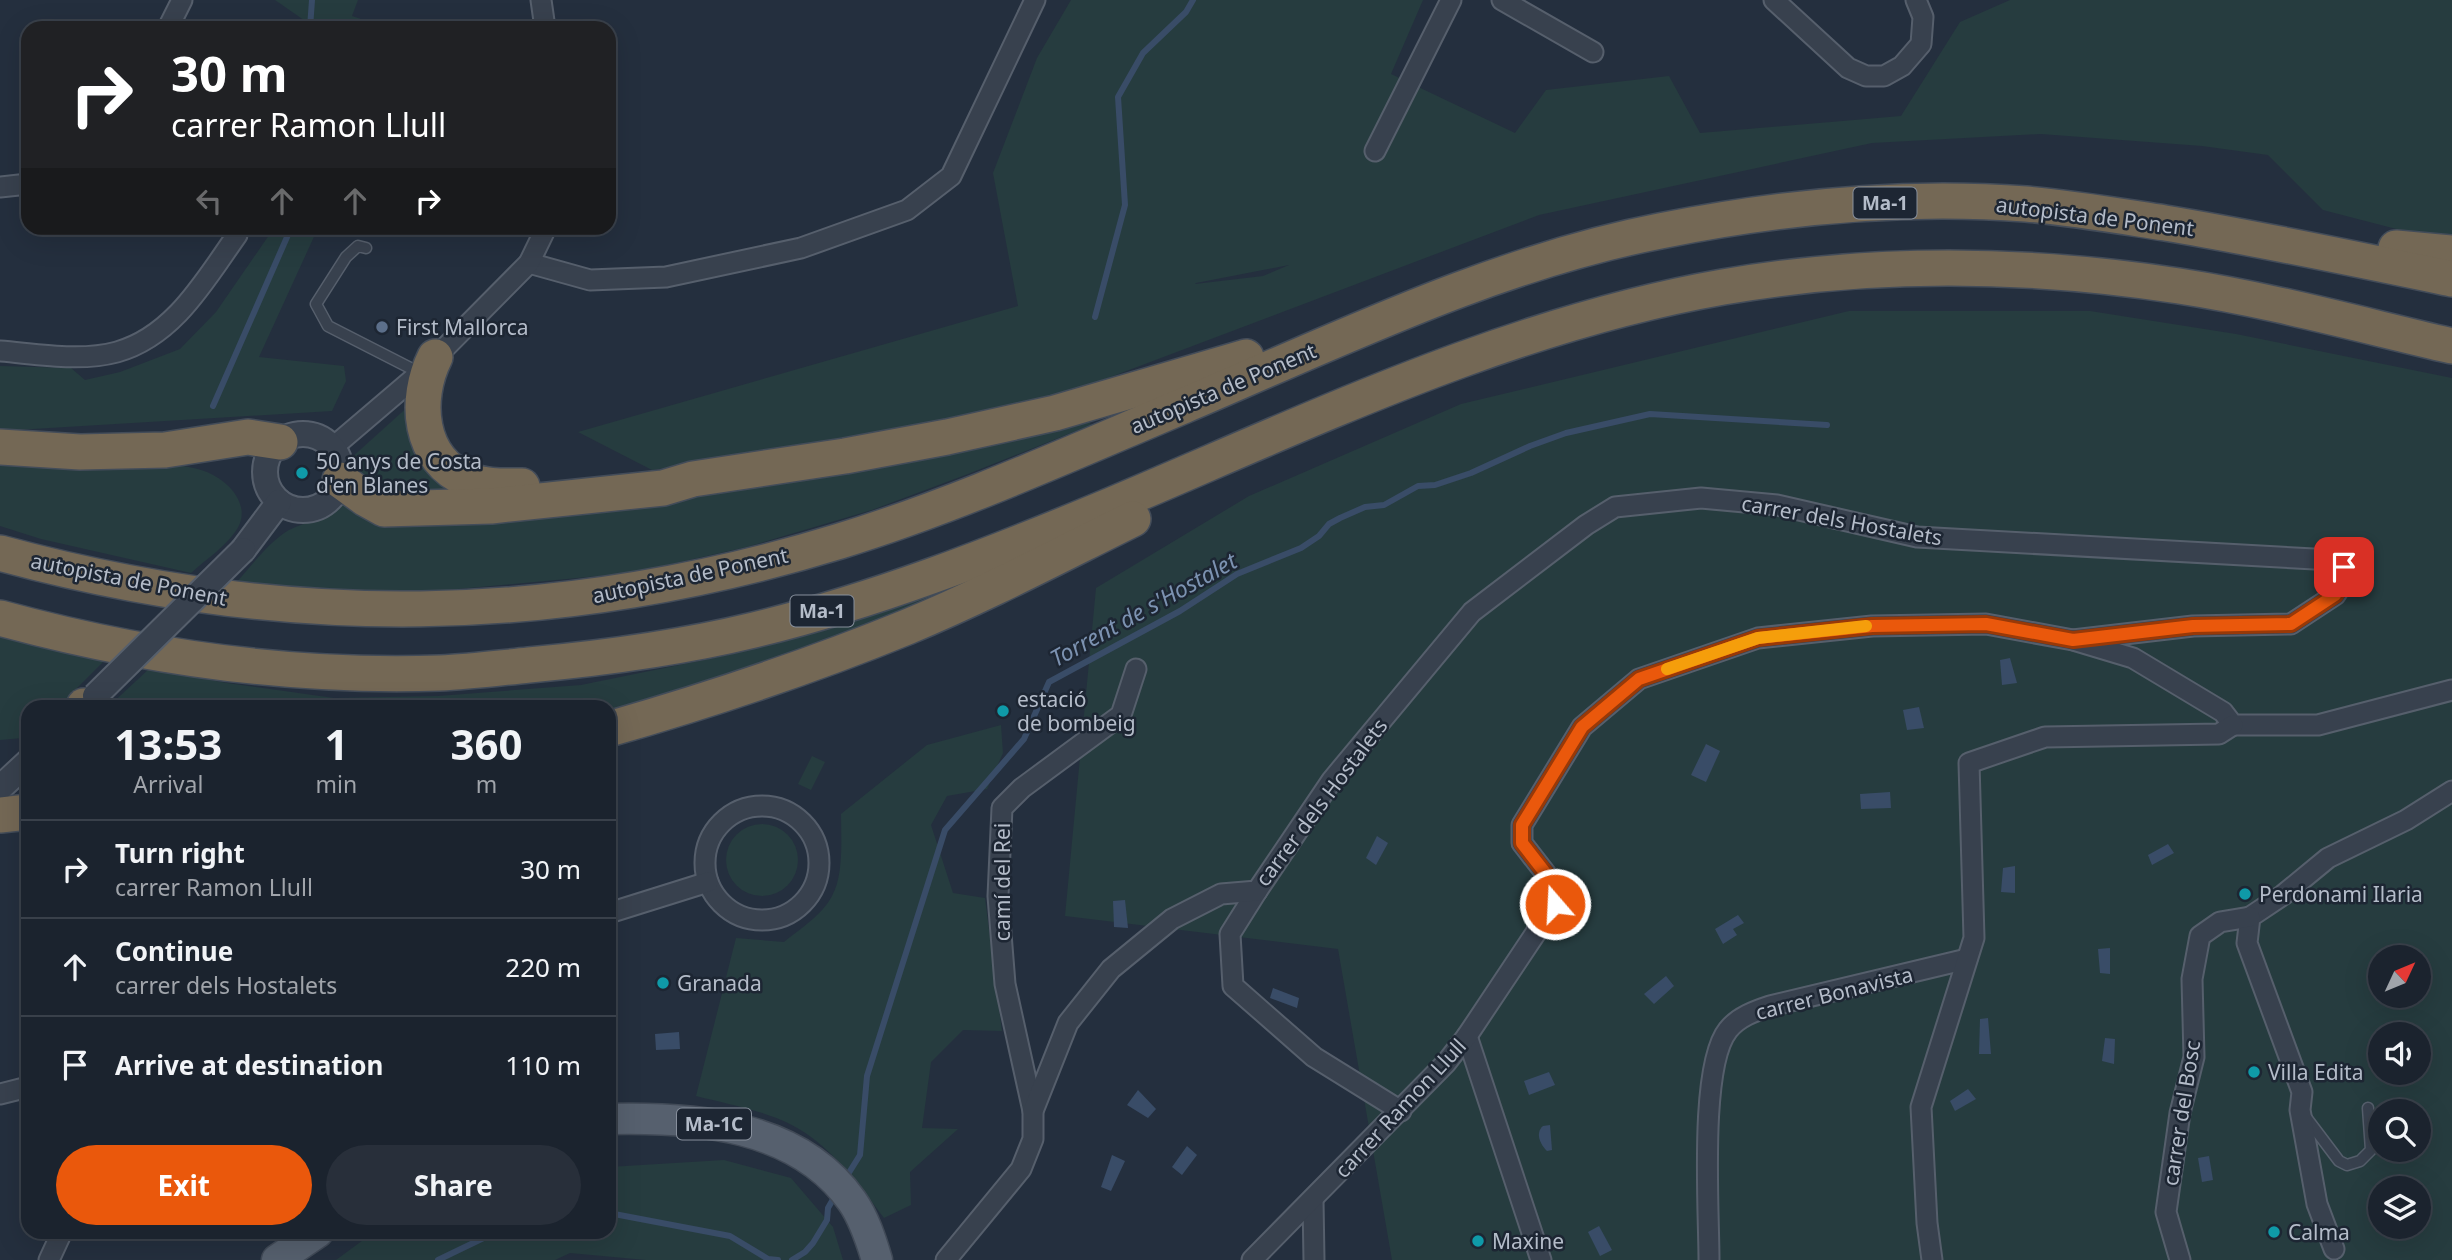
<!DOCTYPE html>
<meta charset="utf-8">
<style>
:root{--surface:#1b232e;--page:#282f3a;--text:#f1f3f6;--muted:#a0a4aa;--line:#39404a;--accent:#ea580c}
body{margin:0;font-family:"Noto Sans",sans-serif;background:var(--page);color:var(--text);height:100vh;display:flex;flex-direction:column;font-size:26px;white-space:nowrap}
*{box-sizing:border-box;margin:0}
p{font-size:23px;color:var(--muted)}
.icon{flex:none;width:38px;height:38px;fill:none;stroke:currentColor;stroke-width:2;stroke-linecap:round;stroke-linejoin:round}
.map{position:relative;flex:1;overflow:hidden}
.drawer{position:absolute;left:21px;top:700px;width:595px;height:539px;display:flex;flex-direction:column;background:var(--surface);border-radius:21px;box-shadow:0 7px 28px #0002,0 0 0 2px var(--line)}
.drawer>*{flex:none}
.top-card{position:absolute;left:21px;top:21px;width:595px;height:214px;border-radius:21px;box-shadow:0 7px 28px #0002,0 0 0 2px var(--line);background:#202124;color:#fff;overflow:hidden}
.needle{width:46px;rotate:46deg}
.buttons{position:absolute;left:2368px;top:945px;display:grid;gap:14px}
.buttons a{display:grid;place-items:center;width:63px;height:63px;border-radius:50%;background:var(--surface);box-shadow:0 7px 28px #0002,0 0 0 2px var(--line);font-size:35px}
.pin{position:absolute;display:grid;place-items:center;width:60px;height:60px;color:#fff;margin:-30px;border-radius:14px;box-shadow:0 4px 10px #0006}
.me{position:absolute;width:77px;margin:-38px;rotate:341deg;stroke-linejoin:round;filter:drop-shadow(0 0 5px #0008)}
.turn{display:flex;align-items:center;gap:24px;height:147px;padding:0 35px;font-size:32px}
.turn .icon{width:91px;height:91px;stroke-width:2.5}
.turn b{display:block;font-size:49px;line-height:60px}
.lanes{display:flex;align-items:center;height:66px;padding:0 35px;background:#0003;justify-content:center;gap:35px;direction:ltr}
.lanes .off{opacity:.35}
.eta{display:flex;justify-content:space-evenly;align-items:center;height:119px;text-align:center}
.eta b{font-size:42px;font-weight:700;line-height:49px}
.primary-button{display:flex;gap:14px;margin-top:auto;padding:14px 35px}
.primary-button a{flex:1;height:80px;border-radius:42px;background:var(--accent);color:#fff;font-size:28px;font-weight:700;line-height:80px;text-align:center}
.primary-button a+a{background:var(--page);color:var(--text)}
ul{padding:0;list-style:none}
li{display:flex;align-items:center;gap:21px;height:98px;padding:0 35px;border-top:2px solid var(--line)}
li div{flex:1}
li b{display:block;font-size:26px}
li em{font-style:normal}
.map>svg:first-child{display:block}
</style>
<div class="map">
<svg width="2452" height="1260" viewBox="0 0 2452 1260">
<rect width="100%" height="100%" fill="#242f3e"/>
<g fill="#263c3f" fill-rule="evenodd">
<polygon points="275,0 358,0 352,16 388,28 310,28 311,25"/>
<path d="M1071,0H1423L1391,74L1515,133L1546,90L1669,76L1700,133L1901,116L1960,22L2010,0H2452V235L2404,231L2323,210L2268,155L2202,146L2041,134L1872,143L1539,215L1055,398L803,449L652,470L578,432L1018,306L993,173L1037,58ZM1289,265L1263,276L1195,284L1196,283Z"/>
<polygon points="274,228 318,228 259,357 344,366 346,381 332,411 0,431 0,366 71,368 85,380 120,372 180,349 216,312"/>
<path d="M1849,311H2090L2236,334L2452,378V1260H1392L1338,949L1065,916L1096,588L1249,496L1461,404ZM2380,957H2418V996H2380ZM2380,1034H2418V1073H2380ZM2380,1111H2418V1150H2380ZM2380,1188H2418V1227H2380Z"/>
<polygon points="411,404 470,493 379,496 354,481 350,459"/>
<path d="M1087,418L1091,425L968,474L872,510L747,547L631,573L426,592L313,590L235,584C251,567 268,542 289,530C309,520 325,521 341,502L380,515Z"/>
<path d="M0,461L165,463C181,466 199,467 213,475C234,486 252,510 235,532C224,548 205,560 191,573L41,539L0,526Z"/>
<polygon points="973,580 869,628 609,716 609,707 108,707 149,669 227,683 334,698 438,696 581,685 728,655 802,636"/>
<polygon points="0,636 105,660 58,707 28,707 28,733 22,738 0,740"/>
<path d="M1001,725L1003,753L987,789L947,796L931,825L953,893L985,898L1002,1031L963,1030L931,1062L922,1128L958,1129L910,1172L911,1205L884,1218C860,1186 834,1150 799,1129C772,1112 727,1104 696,1096L736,938L784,942C800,929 822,915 832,896C844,875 841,837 841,814L927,745Z"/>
<polygon points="812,756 825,762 811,790 798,784"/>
<circle cx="762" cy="860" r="36"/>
<polygon points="724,1160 791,1178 833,1227 843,1260 646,1260 570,1253 555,1260 336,1260 374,1232 609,1232 609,1167"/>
</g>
<g fill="#394c67">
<polygon points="2010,658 2017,683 2002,685 2000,660"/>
<polygon points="1919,707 1924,728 1907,730 1903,710"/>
<polygon points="1706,744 1720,751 1706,782 1691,775"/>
<polygon points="1890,792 1891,808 1861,809 1860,794"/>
<polygon points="1377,836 1388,843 1376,865 1366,858"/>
<polygon points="2168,844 2174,853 2152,865 2148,855"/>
<polygon points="2015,866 2015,893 2001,892 2003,868"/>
<polygon points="1125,900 1128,928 1114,927 1113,901"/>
<polygon points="1738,915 1744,923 1733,929 1737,935 1723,944 1715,929"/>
<polygon points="2110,948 2110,974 2100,973 2098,949"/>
<polygon points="1666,976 1674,986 1654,1004 1644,994"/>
<polygon points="1273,988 1299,998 1297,1008 1270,998"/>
<polygon points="1988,1018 1991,1054 1979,1054 1980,1019"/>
<polygon points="679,1032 680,1049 656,1050 655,1034"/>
<polygon points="2105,1038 2115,1039 2114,1064 2102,1061"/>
<polygon points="1549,1072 1555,1085 1529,1095 1524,1081"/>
<polygon points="1968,1089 1976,1099 1955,1111 1950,1101"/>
<polygon points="1138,1090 1156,1109 1148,1118 1127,1105"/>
<path d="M1550,1125L1552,1150L1547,1151C1540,1144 1535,1133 1543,1126Z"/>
<polygon points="1187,1146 1197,1155 1182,1175 1172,1167"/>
<polygon points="1112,1155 1125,1161 1111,1191 1101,1187"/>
<polygon points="2209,1156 2213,1180 2202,1182 2198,1158"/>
<polygon points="1599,1226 1612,1250 1600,1256 1588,1232"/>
</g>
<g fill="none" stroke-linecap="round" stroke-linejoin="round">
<g stroke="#394c67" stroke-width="6">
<polyline points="310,28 312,0"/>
<polyline points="1095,317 1125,205 1118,97 1143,53 1186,12 1193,0"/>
<polyline points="213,406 291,228"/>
<polyline points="845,1179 860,1155 867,1076 945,830 1024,739 1049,682 1180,611 1237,574 1301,548 1319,536 1329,524 1340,518 1365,507 1384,505 1418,486 1435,485 1471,473 1530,446 1566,433 1650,414 1827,425"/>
<polyline points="609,1213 730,1236 768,1259 778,1260"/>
<polyline points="438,1260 496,1232"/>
<polyline points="792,1260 805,1252 813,1243 827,1220 828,1208 836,1194"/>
</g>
<g stroke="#565f6c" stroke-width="13">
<g id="service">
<polyline points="366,248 358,246 346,257 316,304 328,326 420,373"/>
<polyline points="2305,1116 2339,1161 2347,1165 2360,1161 2371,1150 2368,1108"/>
</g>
</g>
<g stroke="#565f6c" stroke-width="23">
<g id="minor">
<polyline points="541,0 545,28"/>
<polyline points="1502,0 1593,52"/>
<polyline points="1774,0 1848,68 1866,76 1884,76 1902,66 1921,44 1923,17 1916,0"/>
<polyline points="168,28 182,0"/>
<polyline points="1375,151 1451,0"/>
<polyline points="0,187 28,184"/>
<polyline points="529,263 590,280 666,277 801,248 907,210 951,176 1035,0"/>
<path d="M0,351C37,354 80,362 117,352C174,336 205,280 237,235"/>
<polyline points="332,448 420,373 529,263 546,228"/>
<circle cx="762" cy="863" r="57"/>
<polyline points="1257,891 1230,934 1233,986 1314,1057 1401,1111"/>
<polyline points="609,913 708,882"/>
<polyline points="1467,1036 1541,1260"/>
<polyline points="0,1094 28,1087"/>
<polyline points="1033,1111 1005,984 998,896 1002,808 1022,788 1121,715 1136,669"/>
<polyline points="1313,1200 1314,1260"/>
<polyline points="2334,1249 2317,1204 2300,1110 2302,1092 2247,943 2250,917 2283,895 2328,858 2406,820 2452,791"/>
<polyline points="49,1260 62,1232"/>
<polyline points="946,1260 1021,1169 1033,1139 1033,1111 1068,1023 1111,969 1172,919 1221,894 1257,891 1332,780 1472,612 1586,525 1615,507 1701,498 1777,505 1917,537 2333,560 2344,567 2345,580 2335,595 2291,624 2193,626 2073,640"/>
<polyline points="1252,1260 1446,1063 1467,1036 1555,904 1553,883 1522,843 1522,825 1582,727 1639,679 1758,638 1872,626 1986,624 2073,640 2133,658 2223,712 2233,725 2318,725 2452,690"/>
<path d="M1709,1260C1709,1210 1699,1066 1728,1030C1738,1017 1755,1011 1770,1006L1967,959"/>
<polyline points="1932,1260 1927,1223 1921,1107 1974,938 1969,763 2045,737 2219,734 2233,725"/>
<polyline points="2180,1260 2166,1212 2180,1113 2194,1057 2192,979 2200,936 2220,922 2250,917"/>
</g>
</g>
<g stroke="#565f6c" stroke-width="28">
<g id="tertiary">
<circle cx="303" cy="472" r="38"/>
<polyline points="243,550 279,502"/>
<polyline points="0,788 28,762"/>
</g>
</g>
<g stroke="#414a57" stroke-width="33">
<g id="primary">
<path d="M609,1119C695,1117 798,1124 852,1201C864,1218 871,1240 877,1260"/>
<polyline points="277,1260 318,1232"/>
</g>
</g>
<g stroke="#434c59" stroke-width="38">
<g id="motorway">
<polyline points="2396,248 2452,253"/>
<path d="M435,357C414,399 418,460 468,480C485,487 504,486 522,486"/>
<polyline points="0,447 80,452 165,450 248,437 280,442"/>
<polyline points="340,480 366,499 384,509 491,506 663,488 693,479 845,456 947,437 1055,413 1246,357"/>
<path d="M0,553C286,631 556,628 840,541C957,505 1069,454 1183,406C1336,341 1495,263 1660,231C1779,207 1905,195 2026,204C2073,208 2119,216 2165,223C2261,239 2356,259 2452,279"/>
<path d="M0,618C143,657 291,678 440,673C469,672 499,668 529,665C605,658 680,648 754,630C874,601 989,556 1102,509C1304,424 1506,325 1723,287C1874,261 2028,263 2179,286C2271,300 2361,325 2452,346"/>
<polyline points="84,707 84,706"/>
<path d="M609,729C710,700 809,667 907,627C984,595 1058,556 1133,519"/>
<polyline points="0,815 28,812"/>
</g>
</g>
<use href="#service" stroke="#38414e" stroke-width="10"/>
<use href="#minor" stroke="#38414e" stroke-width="19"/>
<use href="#tertiary" stroke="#38414e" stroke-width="24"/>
<use href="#primary" stroke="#56606e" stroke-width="30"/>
<use href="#motorway" stroke="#746855" stroke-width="35"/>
<g stroke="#565f6c" stroke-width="28" stroke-linecap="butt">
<polyline id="tertiary-bridge" points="95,696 243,550"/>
</g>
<use href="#tertiary-bridge" stroke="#38414e" stroke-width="24"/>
</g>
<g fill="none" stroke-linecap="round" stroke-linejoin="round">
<g stroke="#983908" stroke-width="18">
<polyline id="route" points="1555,904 1553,883 1522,843 1522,825 1582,727 1639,679 1758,638 1872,626 1986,624 2073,640 2193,626 2291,624 2335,595 2345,580 2344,567"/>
</g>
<use href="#route" stroke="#ea580c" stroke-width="12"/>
<polyline stroke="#f59e0b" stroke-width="12" points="1667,669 1758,638 1866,626"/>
</g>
<circle fill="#5c6f8a" stroke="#1d2633" stroke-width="2.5" cx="382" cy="327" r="7"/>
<g fill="#0f9aa8" stroke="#1d2633" stroke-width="2.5">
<circle cx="302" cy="473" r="7"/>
<circle cx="1003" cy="711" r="7"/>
<circle cx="2245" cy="894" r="7"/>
<circle cx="663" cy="983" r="7"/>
<circle cx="2254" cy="1072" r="7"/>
<circle cx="2274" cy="1232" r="7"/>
<circle cx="1478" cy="1241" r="7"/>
</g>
<g text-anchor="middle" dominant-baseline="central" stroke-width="5" stroke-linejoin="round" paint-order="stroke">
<g fill="#1d2633" stroke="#878f9c" stroke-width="2">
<rect x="1853.5" y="187.5" width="63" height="31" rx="5"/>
<rect x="790.5" y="595.5" width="63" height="31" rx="5"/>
<rect x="677" y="1108.5" width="74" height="31" rx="5"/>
</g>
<g font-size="19" font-weight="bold" fill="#b4bcc9">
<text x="1885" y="203">Ma-1</text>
<text x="822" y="611">Ma-1</text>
<text x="714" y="1124">Ma-1C</text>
</g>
<g font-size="21" fill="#b4bcc9" stroke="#1d2633">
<text transform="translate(2095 216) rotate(7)">autopista de Ponent</text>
<text transform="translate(1223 388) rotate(-23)">autopista de Ponent</text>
<text transform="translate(1842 520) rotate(10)">carrer dels Hostalets</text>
<text transform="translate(690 575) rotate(-12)">autopista de Ponent</text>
<text transform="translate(129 579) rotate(11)">autopista de Ponent</text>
<text transform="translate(1321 802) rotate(-53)">carrer dels Hostalets</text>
<text transform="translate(1002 882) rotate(-90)">camí del Rei</text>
<text transform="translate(1834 993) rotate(-14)">carrer Bonavista</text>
<text transform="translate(1400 1108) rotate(-47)">carrer Ramon Llull</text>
<text transform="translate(2181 1113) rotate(-81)">carrer del Bosc</text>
</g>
<g font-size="21" fill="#b4bcc9" stroke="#1d2633" text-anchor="start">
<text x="396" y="327">First Mallorca</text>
<text x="316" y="461">50 anys de Costa<tspan x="316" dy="24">d'en Blanes</tspan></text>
<text x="1017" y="699">estació<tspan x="1017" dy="24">de bombeig</tspan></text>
<text x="2259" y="894">Perdonami Ilaria</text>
<text x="677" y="983">Granada</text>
<text x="2268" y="1072">Villa Edita</text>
<text x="2288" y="1232">Calma</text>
<text x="1492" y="1241">Maxine</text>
</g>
<g font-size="23" font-style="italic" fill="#7c92b1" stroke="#1d2633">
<text transform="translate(1143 609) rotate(-29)">Torrent de s'Hostalet</text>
</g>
</g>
</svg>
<div class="buttons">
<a><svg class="needle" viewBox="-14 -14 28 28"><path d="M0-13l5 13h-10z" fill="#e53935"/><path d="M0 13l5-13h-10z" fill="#a0a4aa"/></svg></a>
<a><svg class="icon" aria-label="sound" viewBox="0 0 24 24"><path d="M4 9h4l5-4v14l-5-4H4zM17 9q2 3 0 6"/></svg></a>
<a><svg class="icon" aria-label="search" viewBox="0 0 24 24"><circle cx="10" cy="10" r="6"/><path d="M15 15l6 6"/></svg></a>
<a><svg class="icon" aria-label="layers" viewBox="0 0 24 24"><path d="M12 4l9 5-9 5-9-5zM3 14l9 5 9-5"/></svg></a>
</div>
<div class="pin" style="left:2344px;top:567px;background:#d93025"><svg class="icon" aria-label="arrive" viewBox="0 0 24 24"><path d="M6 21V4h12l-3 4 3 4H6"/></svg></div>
<svg class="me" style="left:1555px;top:904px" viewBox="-20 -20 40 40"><circle r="17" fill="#ea580c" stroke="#fff" stroke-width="3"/><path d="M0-11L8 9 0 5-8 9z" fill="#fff"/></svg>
<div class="top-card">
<div class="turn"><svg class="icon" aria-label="right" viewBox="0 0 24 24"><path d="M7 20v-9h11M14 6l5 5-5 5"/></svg><div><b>30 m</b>carrer Ramon Llull</div></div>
<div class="lanes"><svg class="icon off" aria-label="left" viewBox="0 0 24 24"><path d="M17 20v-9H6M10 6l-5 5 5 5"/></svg><svg class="icon off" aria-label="ahead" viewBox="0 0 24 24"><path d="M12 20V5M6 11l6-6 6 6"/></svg><svg class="icon off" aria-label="ahead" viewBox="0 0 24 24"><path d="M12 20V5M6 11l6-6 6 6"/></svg><svg class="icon" aria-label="right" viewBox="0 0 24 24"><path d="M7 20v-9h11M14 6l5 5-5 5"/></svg></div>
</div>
<section class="drawer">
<div class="eta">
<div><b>13:53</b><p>Arrival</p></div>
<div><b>1</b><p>min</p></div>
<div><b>360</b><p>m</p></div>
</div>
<ul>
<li><svg class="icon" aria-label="right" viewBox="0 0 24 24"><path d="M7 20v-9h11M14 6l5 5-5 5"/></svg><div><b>Turn right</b><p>carrer Ramon Llull</p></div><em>30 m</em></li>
<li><svg class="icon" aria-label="ahead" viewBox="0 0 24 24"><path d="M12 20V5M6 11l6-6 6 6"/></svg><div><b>Continue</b><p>carrer dels Hostalets</p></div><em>220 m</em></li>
<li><svg class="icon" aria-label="arrive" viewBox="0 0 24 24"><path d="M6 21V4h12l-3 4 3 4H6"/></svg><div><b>Arrive at destination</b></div><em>110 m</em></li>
</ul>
<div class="primary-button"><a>Exit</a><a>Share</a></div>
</section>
</div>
